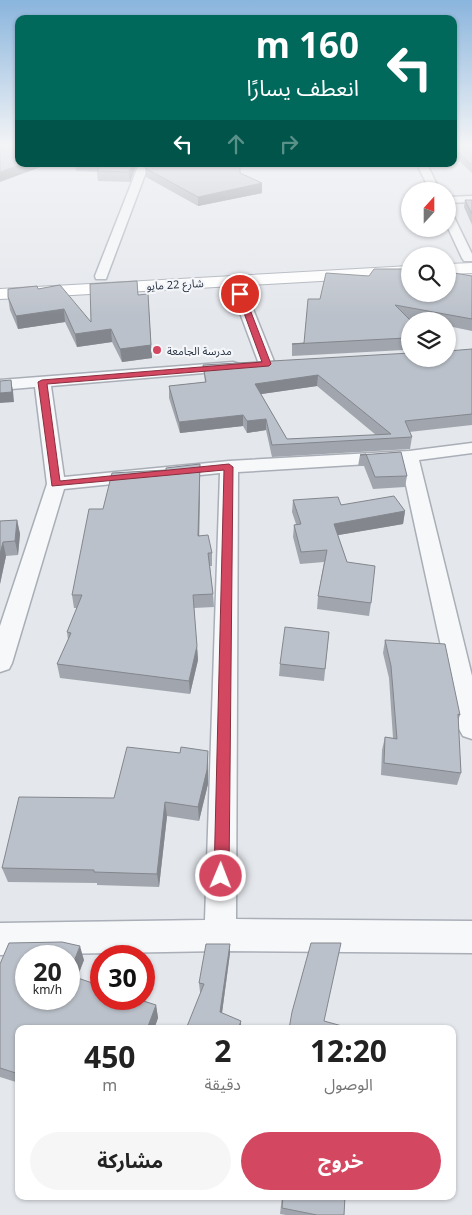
<!DOCTYPE html>
<html lang="ar">
<meta charset="utf-8">
<style>
:root{--surface:#fff;--page:#f6f6f6;--text:#222;--muted:#767676;--accent:#d34761}
body{margin:0;font-family:"Noto Sans","Noto Sans Arabic",sans-serif;background:var(--page);color:var(--text);direction:rtl;height:100vh;display:flex;flex-direction:column;font-size:19px;white-space:nowrap}
*{box-sizing:border-box;margin:0}
p{font-size:16px;color:var(--muted)}
.icon{flex:none;width:28px;height:28px;fill:none;stroke:currentColor;stroke-width:2;stroke-linecap:round;stroke-linejoin:round}
.map{position:relative;flex:1;overflow:hidden;direction:ltr}
.details{position:absolute;left:15px;top:1025px;width:441px;height:175px;display:flex;flex-direction:column;background:var(--surface);border-radius:10px;box-shadow:0 1px 4px #0004;direction:rtl}
.details>*{flex:none}
.top-card{position:absolute;left:15px;top:15px;width:442px;height:152px;border-radius:10px;box-shadow:0 1px 4px #0004;direction:rtl;background:#00695c;color:#fff;overflow:hidden}
.needle{width:32px;rotate:21deg}
.tools{position:absolute;left:401px;top:182px;display:grid;gap:10px}
.tools a{display:grid;place-items:center;width:55px;height:55px;border-radius:50%;background:var(--surface);box-shadow:0 1px 4px #0004;font-size:25px}
.speed{position:absolute;left:15px;top:945px;display:flex;gap:10px;font-size:25px;font-weight:700;text-align:center}
.speed>*{display:grid;place-content:center;width:65px;height:65px;border-radius:50%;background:var(--surface);box-shadow:0 1px 4px #0004;line-height:1}
.speed small{font-size:12px;font-weight:400}
.speed .limit{border:8px solid #d22;background:#fff;color:#111}
.pin{position:absolute;display:grid;place-items:center;width:42px;height:42px;color:#fff;margin:-21px;border:2px solid #fff;border-radius:50%;box-shadow:0 1px 5px #0007}
.me{position:absolute;width:55px;margin:-28px;rotate:1deg;stroke-linejoin:round;filter:drop-shadow(0 0 4px #0008)}
.turn{display:flex;align-items:center;gap:18px;height:105px;padding:0 15px;font-size:22px}
.turn .icon{width:65px;height:65px;stroke-width:2.5}
.turn b{display:block;font-size:35px;line-height:42px}
.lanes{display:flex;align-items:center;height:48px;padding:0 15px;background:#0003;justify-content:center;gap:25px;direction:ltr}
.lanes .off{opacity:.35}
.eta{display:flex;justify-content:space-evenly;align-items:center;height:85px;text-align:center}
.eta b{font-size:30px;font-weight:700;line-height:35px}
.cta{display:flex;gap:10px;margin-top:auto;padding:10px 15px}
.cta a{flex:1;height:58px;border-radius:30px;background:var(--accent);color:#fff;font-size:20px;font-weight:700;line-height:58px;text-align:center}
.cta a+a{background:var(--page);color:var(--text)}
.map>svg:first-child{display:block}
</style>
<div class="map">
<svg width="472" height="1215" viewBox="0 0 472 1215">
<rect width="100%" height="100%" fill="#e4e7ec"/>
<g fill="none" stroke-linecap="round" stroke-linejoin="round">
<g stroke="#a9aeb7" stroke-width="3">
<g id="street">
<polygon points="139,164 149,164 107,276 106,279 96,279 95,276"/>
<polygon points="417,164 427,164 440,191 430,191"/>
<polygon points="472,196 472,202 448,203 448,197"/>
<polygon points="448,214 454,217 472,254 472,261 464,261 462,258 448,228"/>
<polygon points="243,277 250,281 247,294 275,364 272,367 262,367 259,364 233,294 236,281"/>
<polygon points="233,362 239,364 241,367 239,370 51,386 64,477 229,461 409,451 472,443 472,453 419,460 472,676 472,739 463,736 459,729 401,462 238,472 236,919 472,921 472,953 220,951 0,955 0,923 205,920 220,473 64,489 12,663 9,669 0,672 0,626 47,484 35,387 0,390 0,380"/>
</g>
</g>
<g stroke="#a9aeb7" stroke-width="2">
<g id="secondary">
<polygon points="472,263 472,273 448,274 448,264"/>
<polygon points="410,266 410,276 0,299 0,289"/>
</g>
</g>
<use href="#street" fill="#f7f8fa" fill-rule="evenodd"/>
<use href="#secondary" fill="#fff" fill-rule="evenodd"/>
</g>
<g fill="#a1a6ae" fill-rule="evenodd">
<polygon points="454,145 472,145 472,173 457,159 454,159"/>
<polygon points="75,164 137,164 130,182 98,181 97,172 76,171"/>
<polygon points="145,168 240,173 262,193 198,206 146,177"/>
<polygon points="465,200 472,200 472,225 464,207"/>
<polygon points="369,276 472,276 472,331 448,326 448,321 421,321 408,319 411,321 404,350 292,356 292,344 304,343 320,299"/>
<polygon points="38,289 91,322 138,295 152,358 122,362 112,342 77,347 65,322 18,329 10,310 8,297"/>
<path d="M472,349V425L409,432L412,437L410,449L272,457L266,430L247,433L243,426L180,433L169,398V386L205,382L203,365L410,359ZM317,386L376,435L287,439L261,394Z"/>
<polygon points="401,452 407,476 405,487 373,489 364,466 358,466 360,455"/>
<polygon points="200,464 199,536 212,553 212,566 210,566 213,594 214,607 194,608 198,660 190,694 60,678 57,664 68,640 67,632 77,608 74,608 72,595 103,509 166,470"/>
<polygon points="293,500 405,511 403,524 338,535 347,562 371,603 369,616 317,609 318,596 324,562 300,564 293,537 294,525 296,524 292,512"/>
<polygon points="17,520 20,534 18,555 6,556 0,584 0,521"/>
<polygon points="329,632 324,681 279,676 280,664"/>
<polygon points="385,640 460,715 458,721 461,773 457,785 381,775 382,750 385,737 393,738 389,678 383,653"/>
<polygon points="208,751 208,784 199,821 167,816 159,887 97,885 97,883 8,882 2,868 114,798"/>
<polygon points="230,944 230,953 222,1013 241,1021 241,1029 186,1029 201,992 200,992 199,983"/>
<polygon points="84,960 77,978 156,1005 158,1018 154,1029 19,1029 19,1083 0,1077 0,964"/>
<polygon points="282,1196 345,1196 344,1215 286,1215 280,1214"/>
</g>
<g fill="#83878d">
<polygon points="23,164 49,164 0,182 0,172"/>
<polygon points="133,164 137,164 130,182 129,172"/>
<polygon points="262,183 262,193 198,206 198,197"/>
<polygon points="148,294 152,358 122,362 120,349"/>
<polygon points="64,309 65,322 18,329 16,316"/>
<polygon points="111,329 112,342 77,347 75,334"/>
<polygon points="410,329 410,336 404,350 406,338"/>
<polygon points="318,375 317,386 255,395 255,384"/>
<polygon points="11,380 13,391 14,402 0,403 0,393"/>
<polygon points="243,415 243,426 180,433 179,422"/>
<polygon points="266,419 266,430 247,433 247,421"/>
<polygon points="200,464 200,477 199,549 198,536"/>
<polygon points="405,511 403,524 333,536 334,524"/>
<polygon points="17,520 20,534 18,555 15,541"/>
<polygon points="3,542 6,556 0,584 0,554"/>
<polygon points="197,646 198,660 190,694 189,681"/>
<polygon points="208,751 208,784 199,821 198,807"/>
<polygon points="165,802 167,816 159,887 157,874"/>
<polygon points="230,944 230,953 221,1020 220,1012"/>
<polygon points="80,946 84,960 73,988 69,974"/>
<polygon points="156,1005 158,1018 154,1029 147,1029"/>
<polygon points="241,1021 241,1029 238,1029"/>
</g>
<g fill="#bbc1ca" stroke="#83878d" fill-rule="evenodd">
<polygon points="0,145 19,145 19,164 23,164 0,172"/>
<polygon points="454,145 472,145 472,165 458,152 454,152"/>
<polygon points="102,164 133,164 129,172 97,171"/>
<polygon points="147,164 240,164 240,173 262,183 198,197 145,168"/>
<polygon points="465,200 472,200 472,214"/>
<polygon points="408,267 410,267 410,294 448,294 448,272 472,276 472,319 395,305 411,321 410,329 406,338 292,344 304,343 308,299 320,299 326,273 369,276 374,269 403,269"/>
<polygon points="137,281 138,295 148,294 151,345 120,349 111,329 75,334 64,309 16,316 8,297 8,289 37,286 38,289 60,285 91,322 90,284"/>
<path d="M472,349V414L405,421L412,437L272,445L266,419L247,421L243,415L179,422L169,386L206,382L203,365L410,353V359H448V351ZM318,375L391,434L287,439L255,384Z"/>
<polygon points="11,380 12,392 0,393 0,381"/>
<polygon points="401,452 407,476 375,477 366,454 360,455"/>
<polygon points="200,464 198,536 208,535 212,553 208,553 213,594 193,595 197,646 189,681 57,664 71,633 67,632 82,595 72,595 89,509 103,509 112,473 166,470 166,468"/>
<polygon points="394,496 405,511 334,524 347,562 375,566 371,603 318,596 327,550 301,552 294,525 301,524 293,500 338,497 341,505"/>
<polygon points="17,520 15,541 3,542 0,554 0,521"/>
<polygon points="285,627 329,632 325,669 280,664"/>
<polygon points="385,640 445,644 460,715 458,714 461,773 384,763 385,737 397,739 391,666"/>
<polygon points="127,747 180,753 181,747 208,751 207,770 198,807 165,802 157,874 94,872 94,870 2,868 19,797 114,798"/>
<polygon points="62,942 80,946 69,974 69,956 26,956 26,999 69,999 69,975 101,986 101,999 137,999 156,1005 147,1029 19,1029 19,1074 0,1068 0,964 9,943"/>
<polygon points="311,943 341,943 324,1021 342,1026 342,1029 289,1029 292,1012"/>
<polygon points="206,944 230,944 220,1012 241,1021 238,1029 186,1029 204,984 199,983"/>
<polygon points="283,1196 345,1196 344,1215 317,1215 282,1208"/>
</g>
<linearGradient id="sky" x2="0" y2="1"><stop stop-color="#8ab5dd"/><stop offset="0.46" stop-color="#f3f4f6"/><stop offset="1" stop-color="#f3f4f6" stop-opacity="0"/></linearGradient>
<rect width="472" height="315" fill="url(#sky)"/>
<polygon fill="#d34761" stroke="#892e3f" points="240,292 244,294 271,364 269,366 47,384 60,481 229,464 233,467 229,876 227,881 221,883 216,881 214,876 224,470 52,486 38,382 42,380 262,362 237,294"/>
<circle fill="#d34761" stroke="#f4f6f9" stroke-width="2" cx="157" cy="350" r="5"/>
<g text-anchor="middle" dominant-baseline="central" stroke-width="4.5" stroke-linejoin="round" paint-order="stroke">
<g font-size="11" fill="#2b3545" stroke="#f4f6f9">
<text transform="translate(175 284) rotate(-3)">شارع 22 مايو</text>
</g>
<g font-size="11" fill="#2b3545" stroke="#f4f6f9" text-anchor="start">
<text x="167" y="350">مدرسة الجامعة</text>
</g>
</g>
</svg>
<div class="tools">
<a><svg class="needle" viewBox="-14 -14 28 28"><path d="M0-13l5 13h-10z" fill="#e53935"/><path d="M0 13l5-13h-10z" fill="#767676"/></svg></a>
<a><svg class="icon" aria-label="search" viewBox="0 0 24 24"><circle cx="10" cy="10" r="6"/><path d="M15 15l6 6"/></svg></a>
<a><svg class="icon" aria-label="layers" viewBox="0 0 24 24"><path d="M12 4l9 5-9 5-9-5zM3 14l9 5 9-5"/></svg></a>
</div>
<div class="speed"><div>20<small>km/h</small></div><div class="limit">30</div></div>
<div class="pin" style="left:240px;top:294px;background:#d93025"><svg class="icon" aria-label="arrive" viewBox="0 0 24 24"><path d="M6 21V4h12l-3 4 3 4H6"/></svg></div>
<svg class="me" style="left:221px;top:876px" viewBox="-20 -20 40 40"><circle r="17" fill="#d34761" stroke="#fff" stroke-width="3"/><path d="M0-11L8 9 0 5-8 9z" fill="#fff"/></svg>
<div class="top-card">
<div class="turn"><svg class="icon" aria-label="left" viewBox="0 0 24 24"><path d="M17 20v-9H6M10 6l-5 5 5 5"/></svg><div><b>160 m</b>انعطف يسارًا</div></div>
<div class="lanes"><svg class="icon" aria-label="left" viewBox="0 0 24 24"><path d="M17 20v-9H6M10 6l-5 5 5 5"/></svg><svg class="icon off" aria-label="ahead" viewBox="0 0 24 24"><path d="M12 20V5M6 11l6-6 6 6"/></svg><svg class="icon off" aria-label="right" viewBox="0 0 24 24"><path d="M7 20v-9h11M14 6l5 5-5 5"/></svg></div>
</div>
<section class="details">
<div class="eta">
<div><b>12:20</b><p>الوصول</p></div>
<div><b>2</b><p>دقيقة</p></div>
<div><b>450</b><p>m</p></div>
</div>
<div class="cta"><a>خروج</a><a>مشاركة</a></div>
</section>
</div>
